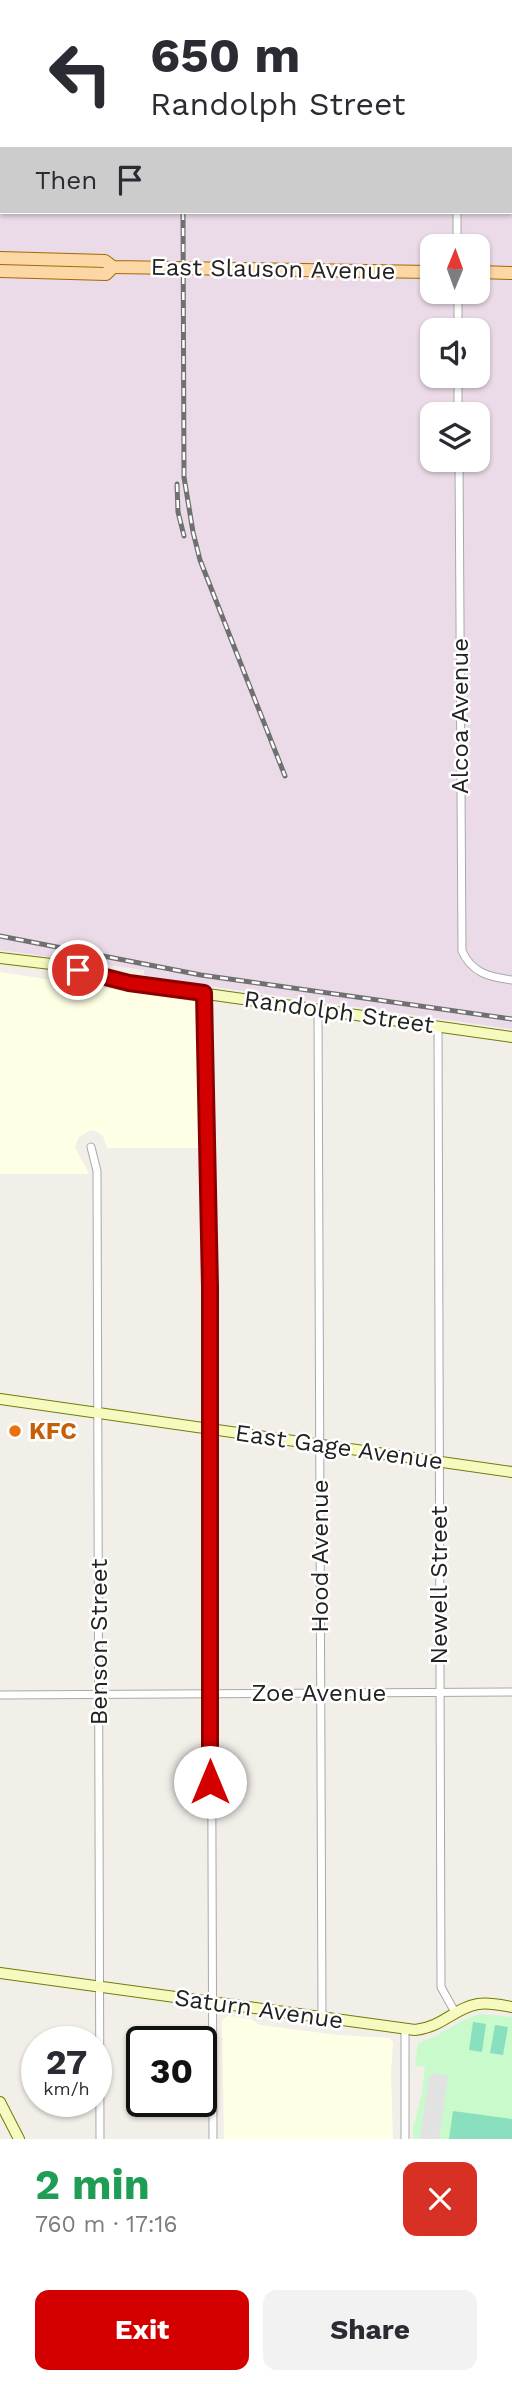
<!DOCTYPE html>
<meta charset="utf-8">
<style>
:root{--surface:#fff;--page:#f2f2f3;--text:#2b2b33;--muted:#7c7c81;--accent:#d40000}
body{margin:0;font-family:"Work Sans",sans-serif;background:var(--page);color:var(--text);height:100vh;display:flex;flex-direction:column;font-size:26px;white-space:nowrap}
*{box-sizing:border-box;margin:0}
p{font-size:23px;color:var(--muted)}
.icon{flex:none;width:38px;height:38px;fill:none;stroke:currentColor;stroke-width:2;stroke-linecap:round;stroke-linejoin:round}
.map{position:relative;height:2139px;overflow:hidden}
.panel{display:flex;flex-direction:column;background:var(--surface);flex:1}
.panel>*{flex:none}
.banner{position:absolute;left:0px;top:0px;width:513px;height:214px;box-shadow:0 2px 5px #0004;background:#fff;color:var(--text);overflow:hidden}
.needle{width:46px;rotate:1deg}
.fabs{position:absolute;left:420px;top:234px;display:grid;gap:14px}
.fabs a{display:grid;place-items:center;width:70px;height:70px;border-radius:14px;background:var(--surface);box-shadow:0 2px 5px #0004;font-size:35px}
.speed{position:absolute;left:21px;top:2026px;display:flex;gap:14px;font-size:35px;font-weight:700;text-align:center}
.speed>*{display:grid;place-content:center;width:91px;height:91px;border-radius:50%;background:var(--surface);box-shadow:0 2px 5px #0004;line-height:1}
.speed small{font-size:18px;font-weight:400}
.speed .limit{border:4px solid #111;border-radius:10px;background:#fff;color:#111}
.pin{position:absolute;display:grid;place-items:center;width:60px;height:60px;color:#fff;margin:-30px;border:4px solid #fff;border-radius:50%;box-shadow:0 2px 7px #0007}
.me{position:absolute;width:77px;margin:-38px;rotate:0deg;stroke-linejoin:round;filter:drop-shadow(0 0 5px #0008)}
.turn{display:flex;align-items:center;gap:24px;height:147px;padding:0 35px;font-size:32px}
.turn .icon{width:91px;height:91px;stroke-width:2.5}
.turn b{display:block;font-size:49px;line-height:60px}
.then{display:flex;align-items:center;height:66px;padding:0 35px;background:#0003;gap:14px;font-size:26px}
.round{display:grid;place-items:center;flex:none;width:74px;height:74px;border-radius:14px;background:var(--page)}
.headline{display:flex;align-items:center;justify-content:space-between;height:119px;padding:0 35px}
h1{font-size:42px;font-weight:700;line-height:52px;color:#1e9e55}
.primary-button{display:flex;gap:14px;margin-top:auto;padding:14px 35px}
.primary-button a{flex:1;height:80px;border-radius:14px;background:var(--accent);color:#fff;font-size:28px;font-weight:700;line-height:80px;text-align:center}
.primary-button a+a{background:var(--page);color:var(--text)}
.map>svg:first-child{display:block}
</style>
<div class="map">
<svg width="512" height="2139" viewBox="0 0 512 2139">
<rect width="100%" height="100%" fill="#f2efe9"/>
<path fill="#ebdbe8" fill-rule="evenodd" d="M0,0H512V1029L144,977V970L0,950ZM2,2H511V212H2ZM432,247H478V292H432ZM432,331H478V376H432ZM432,415H478V460H432Z"/>
<g fill="#ffffe5">
<polygon points="0,972 197,1002 200,1148 107,1148 103,1136 97,1132 91,1130 79,1137 75,1147 89,1174 0,1174"/>
<polygon points="227,2016 251,2019 260,2025 338,2035 390,2038 393,2043 391,2072 393,2139 224,2139 222,2020"/>
</g>
<path fill="#c8facc" d="M480,2014L512,2017V2139H413V2128L422,2093L425,2067L415,2066L418,2043C440,2037 457,2020 480,2014Z"/>
<g fill="#88e0be">
<polygon points="473,2022 486,2024 482,2052 469,2050"/>
<polygon points="495,2025 508,2027 503,2055 490,2053"/>
<polygon points="453,2111 512,2119 512,2139 449,2139"/>
</g>
<polygon fill="#e2e2e2" points="434,2073 448,2076 439,2139 420,2139 429,2076"/>
<g fill="none" stroke-linecap="round" stroke-linejoin="round">
<g stroke="#a9a9a9" stroke-width="9">
<g id="street">
<polyline points="456,0 456,2"/>
<polyline points="457,212 457,247"/>
<polyline points="458,292 458,331"/>
<polyline points="458,376 458,415"/>
<path d="M459,460L462,951C472,973 489,977 512,980"/>
<polyline points="204,993 210,1287 213,2139"/>
<polyline points="318,1010 322,2018"/>
<polyline points="438,1026 441,1987 456,2014"/>
<polyline points="91,1147 97,1171 100,2139"/>
<polyline points="0,1695 512,1692"/>
<polyline points="405,2139 405,2029"/>
</g>
</g>
<g stroke="#707d05" stroke-width="12">
<g id="secondary">
<polyline points="0,958 51,964 129,983 512,1037"/>
<polyline points="0,1399 512,1472"/>
<path d="M0,1973L415,2030C443,2027 454,2008 478,2004C489,2002 501,2005 512,2007"/>
<polyline points="0,2102 19,2139"/>
</g>
</g>
<g stroke="#a06b00" stroke-width="14">
<g id="primary">
<polyline points="0,258 105,261 113,267 432,272"/>
<polyline points="0,271 106,274 113,267"/>
<polyline points="478,272 512,273"/>
</g>
</g>
<use href="#street" stroke="#fff" stroke-width="7"/>
<use href="#secondary" stroke="#f7fabf" stroke-width="10"/>
<use href="#primary" stroke="#fcd6a4" stroke-width="12"/>
<g stroke="#707070" stroke-width="5">
<g id="rail">
<polyline points="181,2 181,0"/>
<polyline points="183,212 184,477 193,532 200,560 285,776"/>
<polyline points="177,484 178,512 184,536"/>
<polyline points="0,936 201,975 512,1019"/>
</g>
</g>
<use href="#rail" stroke="#fff" stroke-width="2.5" stroke-dasharray="8" stroke-linecap="butt"/>
</g>
<g fill="none" stroke-linecap="round" stroke-linejoin="round">
<g stroke="#8a0000" stroke-width="18">
<polyline id="route" points="78,970 129,983 204,993 210,1287 210,1782"/>
</g>
<use href="#route" stroke="#d40000" stroke-width="12"/>
</g>
<circle fill="#e8710a" stroke="#fff" stroke-width="2.5" cx="15" cy="1431" r="7"/>
<g text-anchor="middle" dominant-baseline="central" stroke-width="5" stroke-linejoin="round" paint-order="stroke">
<g font-size="24" fill="#222" stroke="#fff">
<text transform="translate(273 269) rotate(1)">East Slauson Avenue</text>
<text transform="translate(460 716) rotate(-90)">Alcoa Avenue</text>
<text transform="translate(339 1012) rotate(8)">Randolph Street</text>
<text transform="translate(339 1447) rotate(8)">East Gage Avenue</text>
<text transform="translate(320 1556) rotate(-90)">Hood Avenue</text>
<text transform="translate(439 1585) rotate(-90)">Newell Street</text>
<text transform="translate(99 1642) rotate(-90)">Benson Street</text>
<text x="319" y="1693">Zoe Avenue</text>
<text transform="translate(259 2009) rotate(8)">Saturn Avenue</text>
</g>
<g font-size="24" font-weight="bold" fill="#c56008" stroke="#fff" text-anchor="start">
<text x="29" y="1431">KFC</text>
</g>
</g>
</svg>
<div class="fabs">
<a><svg class="needle" viewBox="-14 -14 28 28"><path d="M0-13l5 13h-10z" fill="#e53935"/><path d="M0 13l5-13h-10z" fill="#7c7c81"/></svg></a>
<a><svg class="icon" aria-label="sound" viewBox="0 0 24 24"><path d="M4 9h4l5-4v14l-5-4H4zM17 9q2 3 0 6"/></svg></a>
<a><svg class="icon" aria-label="layers" viewBox="0 0 24 24"><path d="M12 4l9 5-9 5-9-5zM3 14l9 5 9-5"/></svg></a>
</div>
<div class="speed"><div>27<small>km/h</small></div><div class="limit">30</div></div>
<div class="pin" style="left:78px;top:970px;background:#d93025"><svg class="icon" aria-label="arrive" viewBox="0 0 24 24"><path d="M6 21V4h12l-3 4 3 4H6"/></svg></div>
<svg class="me" style="left:210px;top:1782px" viewBox="-20 -20 40 40"><circle r="19" fill="#fff"/><path d="M0-13L10 11 0 6-10 11z" fill="#d40000"/></svg>
<div class="banner">
<div class="turn"><svg class="icon" aria-label="left" viewBox="0 0 24 24"><path d="M17 20v-9H6M10 6l-5 5 5 5"/></svg><div><b>650 m</b>Randolph Street</div></div>
<div class="then">Then<svg class="icon" aria-label="arrive" viewBox="0 0 24 24"><path d="M6 21V4h12l-3 4 3 4H6"/></svg></div>
</div>
</div>
<section class="panel">
<div class="headline"><div><h1>2 min</h1><p>760 m · 17:16</p></div><a class="round" style="background:#d93025;color:#fff"><svg class="icon" aria-label="close" viewBox="0 0 24 24"><path d="M6 6l12 12M18 6L6 18"/></svg></a></div>
<div class="primary-button"><a>Exit</a><a>Share</a></div>
</section>
